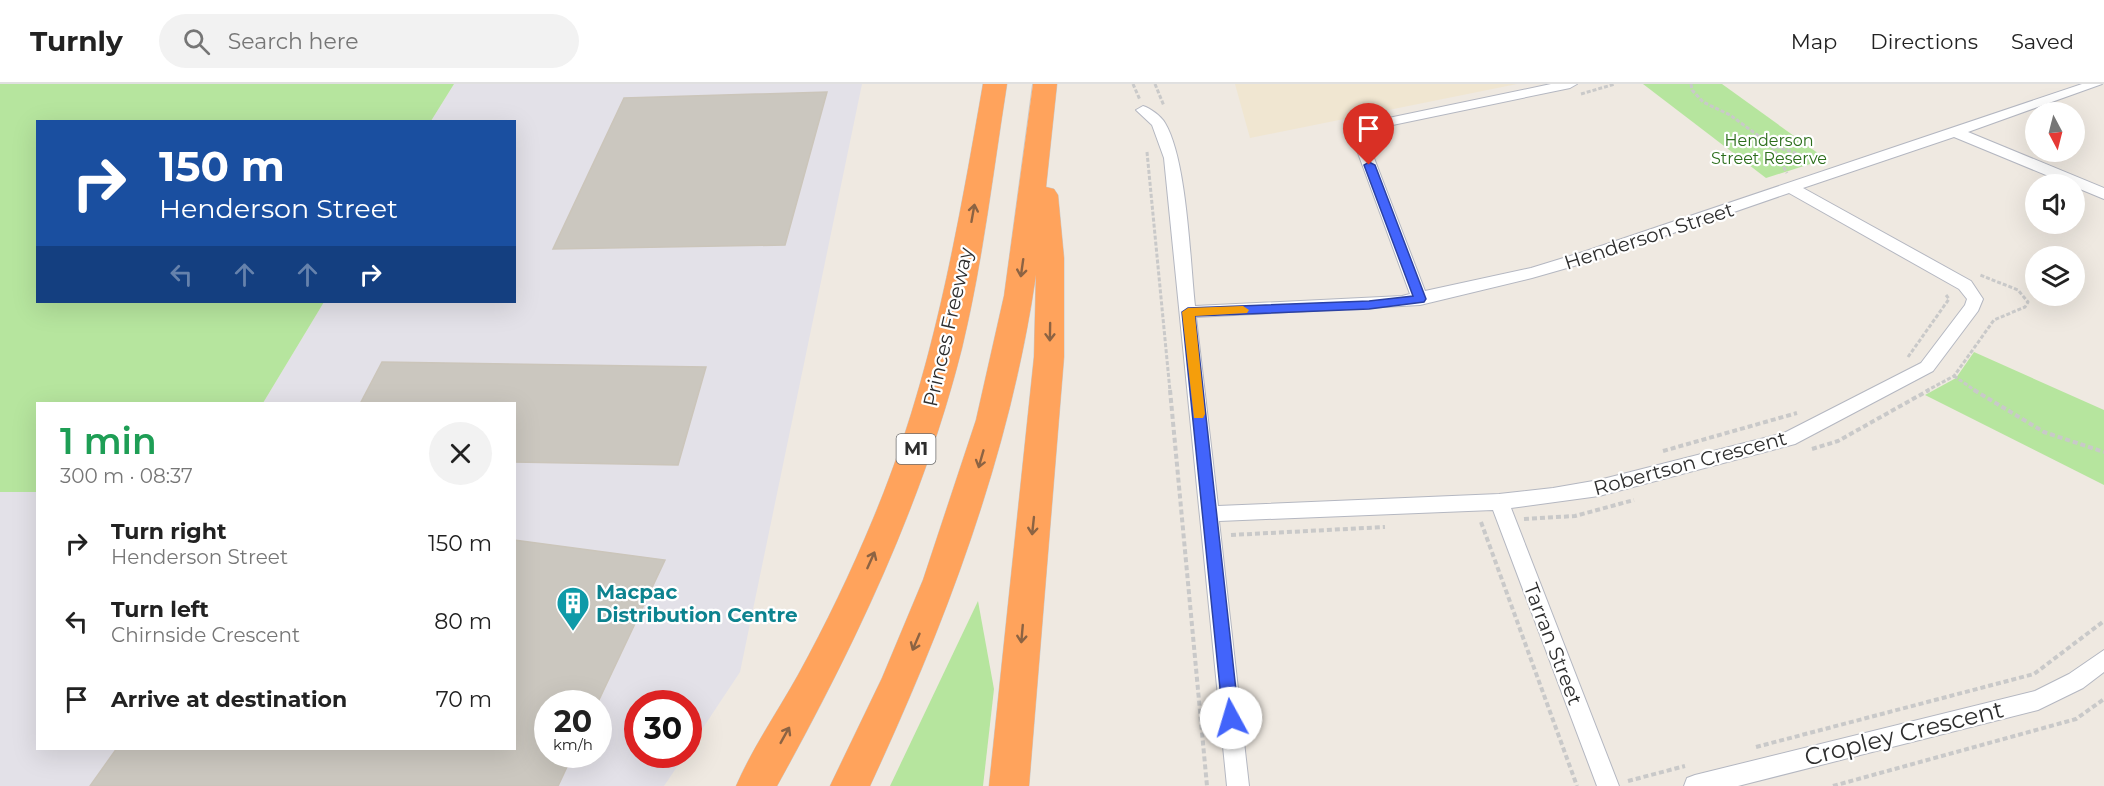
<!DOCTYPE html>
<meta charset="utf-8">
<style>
:root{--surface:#fff;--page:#f2f2f2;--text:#222;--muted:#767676;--line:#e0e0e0}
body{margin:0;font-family:Montserrat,sans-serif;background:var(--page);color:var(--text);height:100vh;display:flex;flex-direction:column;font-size:22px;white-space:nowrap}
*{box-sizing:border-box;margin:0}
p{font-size:20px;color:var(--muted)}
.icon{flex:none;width:33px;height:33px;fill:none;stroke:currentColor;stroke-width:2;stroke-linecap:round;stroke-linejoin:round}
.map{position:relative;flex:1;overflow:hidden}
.side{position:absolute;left:36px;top:318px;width:480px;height:348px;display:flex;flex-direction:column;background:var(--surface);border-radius:0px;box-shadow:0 6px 24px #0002}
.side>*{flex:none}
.top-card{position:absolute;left:36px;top:36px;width:480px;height:183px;border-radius:0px;box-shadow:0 6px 24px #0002;background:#1a4fa0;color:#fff;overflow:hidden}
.needle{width:39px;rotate:173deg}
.controls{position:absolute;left:2025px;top:18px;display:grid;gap:12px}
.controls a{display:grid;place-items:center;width:60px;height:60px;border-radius:50%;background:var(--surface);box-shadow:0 6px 24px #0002;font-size:30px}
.speed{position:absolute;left:534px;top:606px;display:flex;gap:12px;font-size:30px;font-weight:700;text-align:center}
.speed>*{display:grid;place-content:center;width:78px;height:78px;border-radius:50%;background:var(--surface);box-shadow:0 6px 24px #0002;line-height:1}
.speed small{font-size:15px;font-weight:400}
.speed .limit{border:9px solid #d22;background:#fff;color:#111}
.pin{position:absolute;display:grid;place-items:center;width:51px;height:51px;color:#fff;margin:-62px -26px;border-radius:50% 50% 50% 0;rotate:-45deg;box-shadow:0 0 6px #0007}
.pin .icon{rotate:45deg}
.me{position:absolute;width:66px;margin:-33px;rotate:354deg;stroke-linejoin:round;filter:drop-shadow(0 0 4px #0008)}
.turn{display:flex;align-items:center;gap:21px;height:126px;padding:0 24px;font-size:27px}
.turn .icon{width:78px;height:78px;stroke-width:2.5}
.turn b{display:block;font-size:42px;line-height:51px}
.lanes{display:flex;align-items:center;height:57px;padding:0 24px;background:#0003;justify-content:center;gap:30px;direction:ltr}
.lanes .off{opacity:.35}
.round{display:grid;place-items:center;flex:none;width:63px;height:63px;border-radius:32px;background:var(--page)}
.headline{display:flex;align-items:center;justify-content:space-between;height:102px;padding:0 24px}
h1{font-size:36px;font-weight:600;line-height:45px;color:#1e9e55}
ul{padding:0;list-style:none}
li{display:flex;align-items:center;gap:18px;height:78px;padding:0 24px}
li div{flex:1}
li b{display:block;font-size:22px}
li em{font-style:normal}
header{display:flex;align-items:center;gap:36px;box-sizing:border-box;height:84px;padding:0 30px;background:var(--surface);border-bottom:2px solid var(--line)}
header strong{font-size:28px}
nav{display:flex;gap:33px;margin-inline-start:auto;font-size:21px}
.search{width:420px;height:54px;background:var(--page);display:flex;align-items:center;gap:15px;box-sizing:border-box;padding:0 21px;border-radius:33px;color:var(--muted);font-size:22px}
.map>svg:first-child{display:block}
</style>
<header>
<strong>Turnly</strong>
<div class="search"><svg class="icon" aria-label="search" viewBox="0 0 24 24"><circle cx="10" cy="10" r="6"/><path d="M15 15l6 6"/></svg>Search here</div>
<nav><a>Map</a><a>Directions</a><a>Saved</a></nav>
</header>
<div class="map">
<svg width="2104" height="702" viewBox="0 0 2104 702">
<rect width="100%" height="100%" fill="#efe9e1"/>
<path fill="#e3e1e8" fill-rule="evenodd" d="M454,0H862L740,588L689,665L688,620H638V670L685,671L664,702H0V408H37L38,664H514V320L263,319L324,218H514V38L431,37ZM548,620H598V670H548Z"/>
<polygon fill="#f0e6d1" points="1235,0 1517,0 1250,54"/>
<g fill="#b6e59e">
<polygon points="0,0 454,0 431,37 38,38 38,218 324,218 263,319 38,320 37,408 0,408"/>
<polygon points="1643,0 1722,0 1826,75 1766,94"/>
<polygon points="1974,268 2104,326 2104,401 1925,311 1956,294"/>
<polygon points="978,517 994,605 983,702 890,702"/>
</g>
<g fill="#cbc7bf" stroke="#cbc5ba" stroke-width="1.5">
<polygon points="827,8 785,161 553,165 624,14"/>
<polygon points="382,278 706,283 678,381 514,378 514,320 360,320"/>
<polygon points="514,456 665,476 597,620 548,620 548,670 573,670 558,702 90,702 117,664 514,664"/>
</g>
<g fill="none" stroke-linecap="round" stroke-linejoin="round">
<g stroke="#b4b7c1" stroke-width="2">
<g id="street">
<path d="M1551,0H1577L1570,4L1383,43L1369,50V61L1425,207L1531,184L1583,168L2082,0H2102L1968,48L2104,104V115L1954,53L1803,104L1971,197L1983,215L1978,227L1933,287L1795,360L1599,412L1511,424L1619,702H1597L1493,426L1219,437L1249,702H1227L1164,74L1152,41L1136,26L1143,22C1150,24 1161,32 1165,39C1187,76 1190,176 1195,222L1402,212L1410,210L1355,61L1353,53L1358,44L1379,36ZM1789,109L1959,205L1967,215L1965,221L1921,279L1784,349L1599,396L1553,404L1499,410L1218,422L1196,233L1420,221L1532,194L1595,176Z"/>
<polygon points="2104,566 2104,588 2083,604 2038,626 1738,702 1684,702 1687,694 1695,691 2035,607 2069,590"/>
</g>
</g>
<g stroke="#c9c9c9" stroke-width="1">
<g id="highway">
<path d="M983,0H1007C993,88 983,177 962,264C923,419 854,563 777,702H736C753,663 778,627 798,591C826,540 851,488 873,435C932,295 957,149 983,0Z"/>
<path d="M1033,0H1057L1046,103L1054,105L1058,111L1064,174V273L1029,702H989L1034,273L1036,191C1010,370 946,538 870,702H830L882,594L923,496L976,336L1004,212Z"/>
</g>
</g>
<g stroke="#c9c9c9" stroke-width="3" stroke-dasharray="4 2" stroke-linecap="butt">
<polyline points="1133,0 1140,16"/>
<polyline points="1155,0 1164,22"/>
<polyline points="1691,0 1692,6 1703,18 1730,31 1771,61 1819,77"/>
<polyline points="1581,10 1615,0"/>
<polyline points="1772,62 1787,89"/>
<polyline points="1147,68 1170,307"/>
<polyline points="1908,273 1949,215 1946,211"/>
<polyline points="1954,292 1976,307"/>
<polyline points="1926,307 1954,292 1994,236 2025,223 2028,218 2018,206 1980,191"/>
</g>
<g stroke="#c9c9c9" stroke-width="4" stroke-dasharray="5 3" stroke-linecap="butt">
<polyline points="1170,306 1207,702"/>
<polyline points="1974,306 2044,348 2104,368"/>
<polyline points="1812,365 1838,357 1929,306"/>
<polyline points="1663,367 1797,329"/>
<polyline points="1524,435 1575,432 1634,416"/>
<polyline points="1481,438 1577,702"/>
<polyline points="1231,451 1385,443"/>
<polyline points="1756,663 2034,590 2104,537"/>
<polyline points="1628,697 1685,682"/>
<polyline points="1833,702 2076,635 2104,615"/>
</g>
<use href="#street" fill="#fff" fill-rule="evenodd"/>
<use href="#highway" fill="#ffa35c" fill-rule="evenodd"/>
</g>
<defs><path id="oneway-shaft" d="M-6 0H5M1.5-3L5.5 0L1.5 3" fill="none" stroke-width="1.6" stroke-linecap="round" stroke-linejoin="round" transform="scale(1.5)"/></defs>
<g stroke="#8c6343">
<use href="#oneway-shaft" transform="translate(973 129) rotate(-80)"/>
<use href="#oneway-shaft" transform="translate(1022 184) rotate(98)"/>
<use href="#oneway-shaft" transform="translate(1050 248) rotate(91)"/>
<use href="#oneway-shaft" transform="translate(981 375) rotate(106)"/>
<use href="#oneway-shaft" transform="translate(1033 442) rotate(96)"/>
<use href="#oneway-shaft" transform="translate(871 476) rotate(-66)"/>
<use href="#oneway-shaft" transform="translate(1022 550) rotate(95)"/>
<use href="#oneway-shaft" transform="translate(916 558) rotate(113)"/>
<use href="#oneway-shaft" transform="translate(785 651) rotate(-61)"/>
</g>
<polygon fill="#4264fb" stroke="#2b41a3" stroke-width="1.5" points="1369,78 1375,81 1426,215 1424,218 1369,225 1195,232 1239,634 1237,639 1231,642 1225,639 1223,634 1182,228 1188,224 1369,217 1413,212 1364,81"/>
<polygon fill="#f59e0b" points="1243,222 1249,226 1247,229 1195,232 1205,330 1203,334 1194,334 1182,228 1188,224"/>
<defs>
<g id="building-pin" transform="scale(1.725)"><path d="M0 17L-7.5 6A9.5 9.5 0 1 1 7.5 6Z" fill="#0f9aa8" stroke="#fff"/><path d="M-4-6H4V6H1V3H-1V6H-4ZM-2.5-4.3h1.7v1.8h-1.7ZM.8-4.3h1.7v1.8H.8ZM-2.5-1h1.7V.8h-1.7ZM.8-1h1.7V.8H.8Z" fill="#fff"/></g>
</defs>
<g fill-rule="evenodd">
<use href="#building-pin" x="573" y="519"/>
</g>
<g text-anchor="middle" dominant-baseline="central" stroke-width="4.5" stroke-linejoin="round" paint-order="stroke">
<g font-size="16" fill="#2c6e1b" stroke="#fff">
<text x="1769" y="56">Henderson<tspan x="1769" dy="18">Street Reserve</tspan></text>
</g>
<rect fill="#fff" stroke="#6d6d6d" stroke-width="1.5" x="896.5" y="350" width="39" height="30" rx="4.5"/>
<g font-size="18" font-weight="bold" fill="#2e2e2e">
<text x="916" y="365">M1</text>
</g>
<g font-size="20" fill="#2e2e2e" stroke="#fff">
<text transform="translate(1649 152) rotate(-18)">Henderson Street</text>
<text transform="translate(948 243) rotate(-77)">Princes Freeway</text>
<text transform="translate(1690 379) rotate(-15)">Robertson Crescent</text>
<text transform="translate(1553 560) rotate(69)">Tarran Street</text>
</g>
<g font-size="20" font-weight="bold" fill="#0d838f" stroke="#fff" text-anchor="start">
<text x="596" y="508">Macpac<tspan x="596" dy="23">Distribution Centre</tspan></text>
</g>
<g font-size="24" fill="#2e2e2e" stroke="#fff">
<text transform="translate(1904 649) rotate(-14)">Cropley Crescent</text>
</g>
</g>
</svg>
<div class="controls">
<a><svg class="needle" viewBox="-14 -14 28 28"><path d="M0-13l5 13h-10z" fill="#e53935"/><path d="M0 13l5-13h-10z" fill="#767676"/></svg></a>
<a><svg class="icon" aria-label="sound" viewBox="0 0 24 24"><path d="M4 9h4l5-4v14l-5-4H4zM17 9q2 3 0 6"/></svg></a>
<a><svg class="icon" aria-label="layers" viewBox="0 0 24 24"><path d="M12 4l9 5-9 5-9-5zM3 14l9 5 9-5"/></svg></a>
</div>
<div class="speed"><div>20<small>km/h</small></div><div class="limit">30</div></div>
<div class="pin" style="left:1369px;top:81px;background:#d93025"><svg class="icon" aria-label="arrive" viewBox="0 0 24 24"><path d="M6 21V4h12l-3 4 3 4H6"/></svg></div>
<svg class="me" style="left:1231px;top:634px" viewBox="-20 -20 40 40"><circle r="19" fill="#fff"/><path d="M0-13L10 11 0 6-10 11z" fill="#4264fb"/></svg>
<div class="top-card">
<div class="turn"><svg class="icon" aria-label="right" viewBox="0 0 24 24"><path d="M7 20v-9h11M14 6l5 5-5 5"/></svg><div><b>150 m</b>Henderson Street</div></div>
<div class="lanes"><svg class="icon off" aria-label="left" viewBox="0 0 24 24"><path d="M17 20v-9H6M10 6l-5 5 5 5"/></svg><svg class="icon off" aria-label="ahead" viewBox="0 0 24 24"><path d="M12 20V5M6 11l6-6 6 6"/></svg><svg class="icon off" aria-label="ahead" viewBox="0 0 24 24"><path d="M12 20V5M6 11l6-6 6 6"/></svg><svg class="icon" aria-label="right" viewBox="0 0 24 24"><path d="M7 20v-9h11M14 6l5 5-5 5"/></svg></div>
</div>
<section class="side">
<div class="headline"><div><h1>1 min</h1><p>300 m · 08:37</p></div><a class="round"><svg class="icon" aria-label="close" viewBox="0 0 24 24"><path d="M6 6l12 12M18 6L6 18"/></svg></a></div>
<ul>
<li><svg class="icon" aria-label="right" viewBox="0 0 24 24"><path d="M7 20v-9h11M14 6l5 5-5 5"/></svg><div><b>Turn right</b><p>Henderson Street</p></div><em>150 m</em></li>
<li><svg class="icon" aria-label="left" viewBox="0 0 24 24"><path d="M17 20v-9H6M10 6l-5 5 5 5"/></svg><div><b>Turn left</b><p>Chirnside Crescent</p></div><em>80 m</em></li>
<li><svg class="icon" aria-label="arrive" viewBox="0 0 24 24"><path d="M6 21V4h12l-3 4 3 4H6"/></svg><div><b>Arrive at destination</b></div><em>70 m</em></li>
</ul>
</section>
</div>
